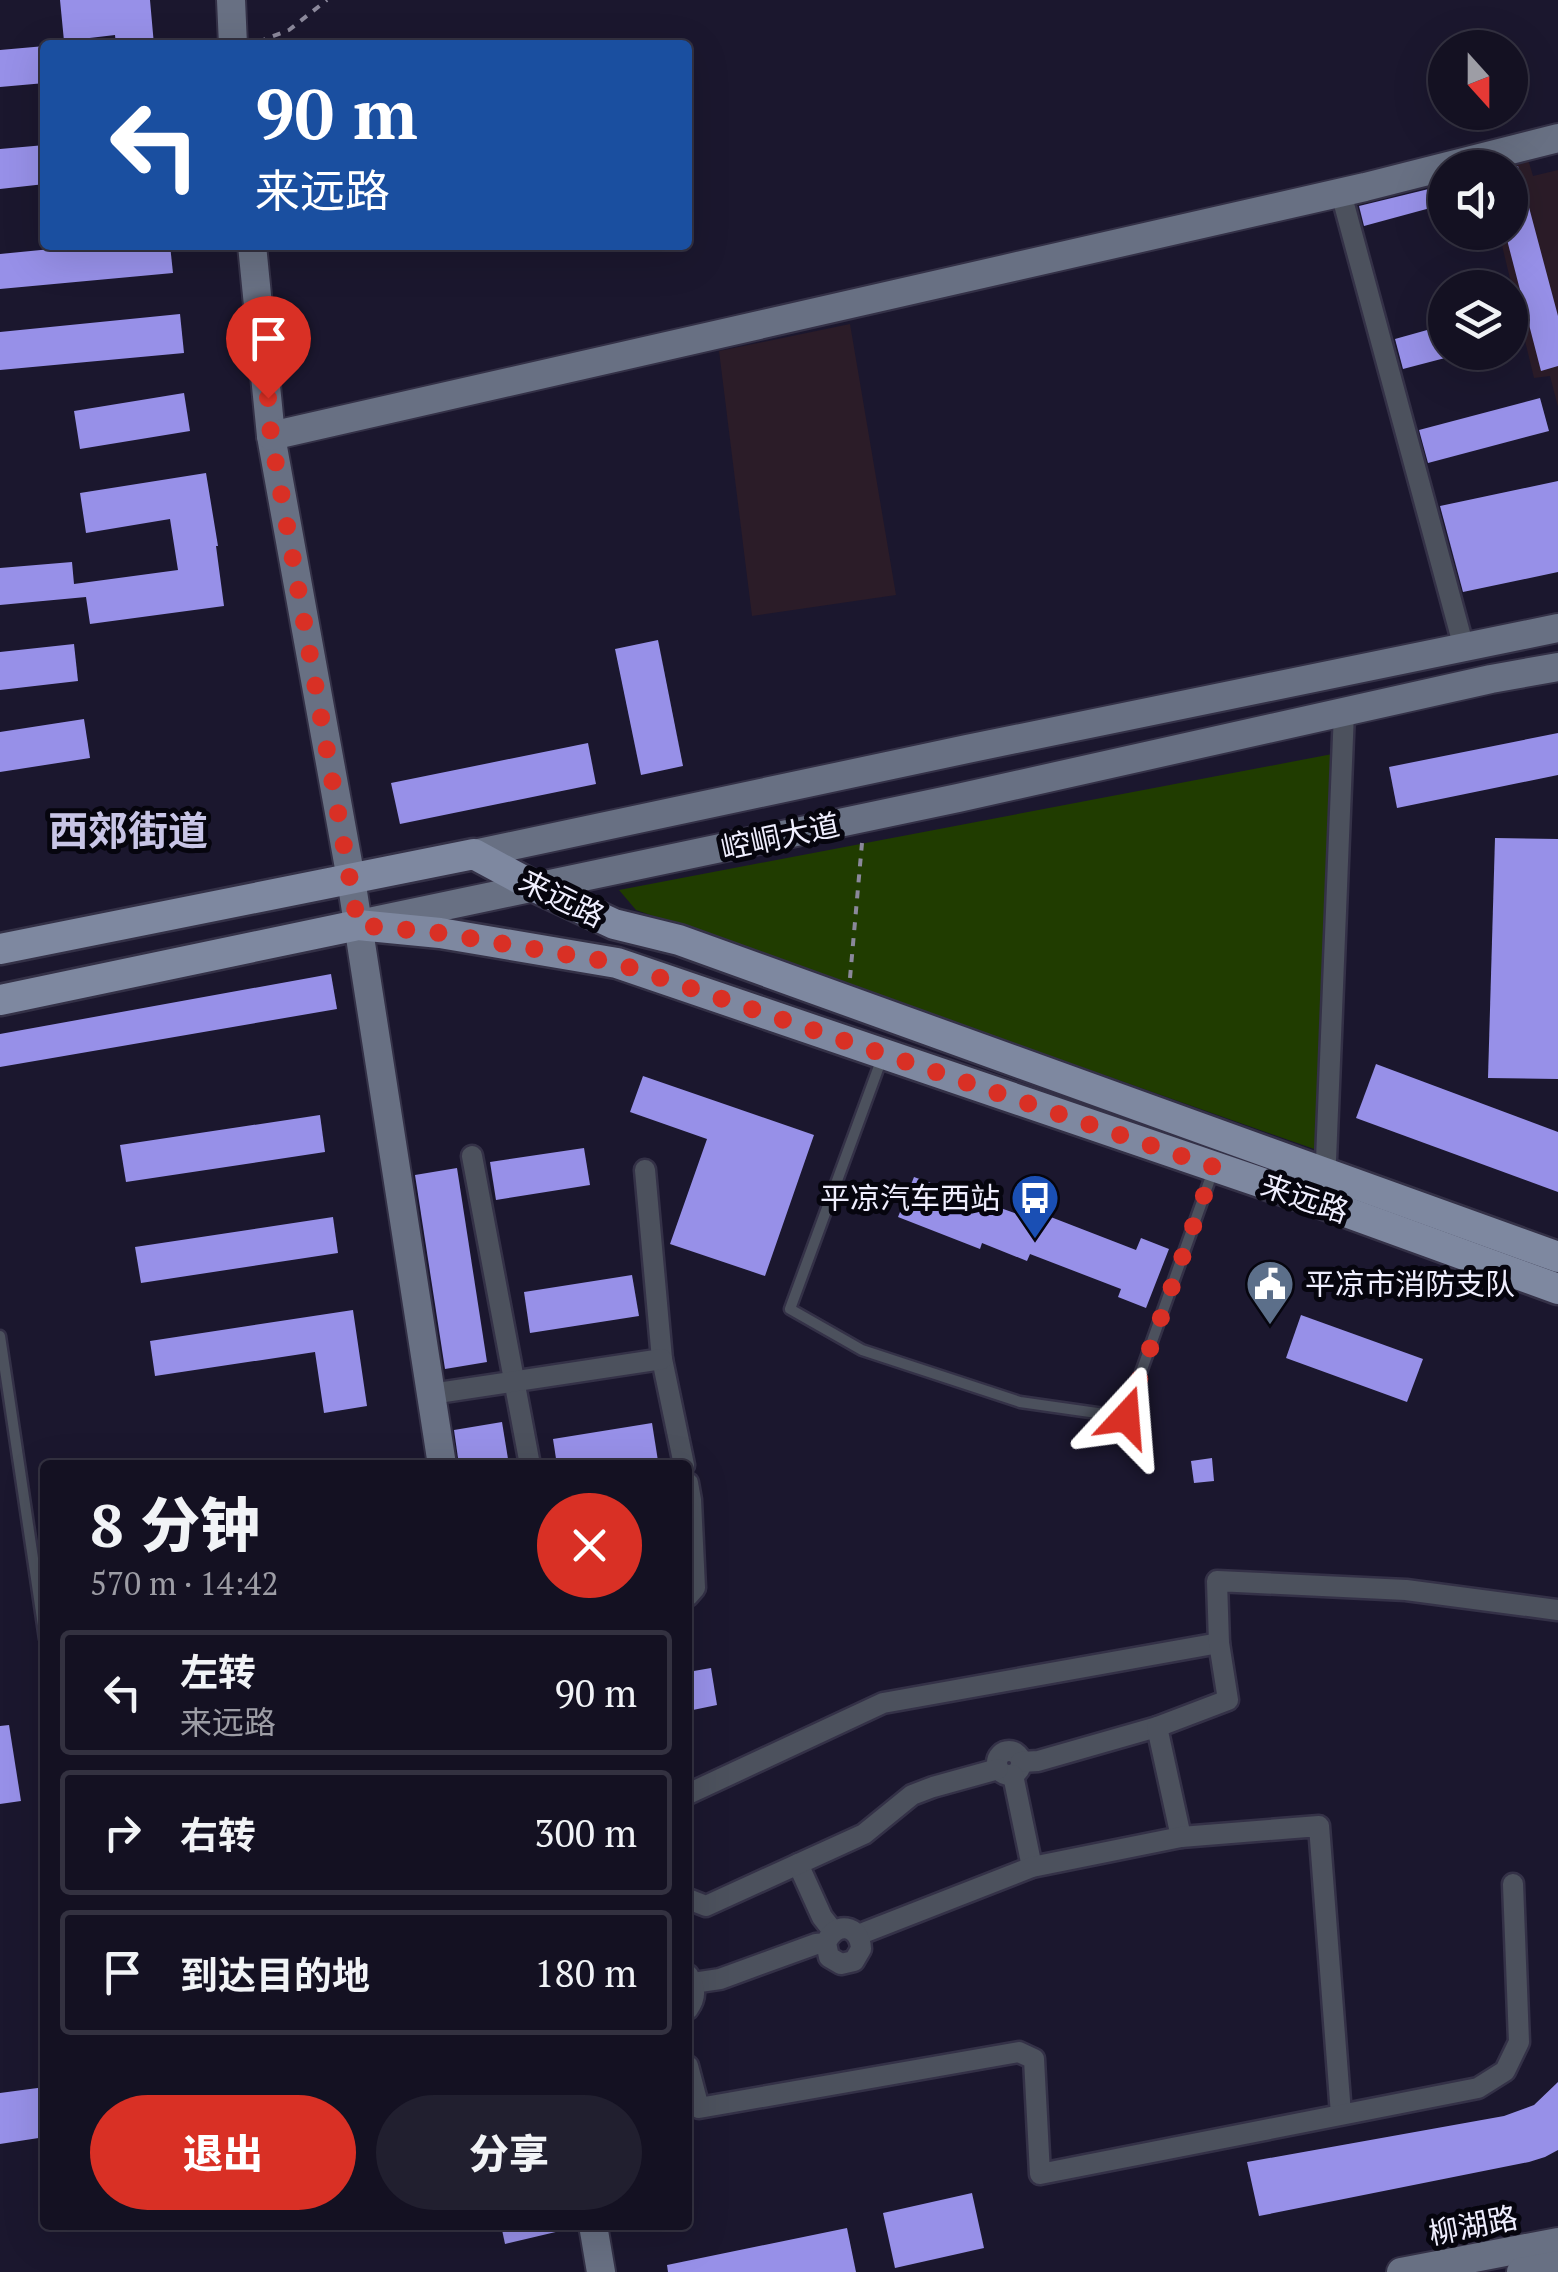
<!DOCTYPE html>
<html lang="zh">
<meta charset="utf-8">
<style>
:root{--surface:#141122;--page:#211f2f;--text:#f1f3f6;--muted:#9d9da5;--line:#333140;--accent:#d93025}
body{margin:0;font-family:"PT Serif","Noto Sans SC",serif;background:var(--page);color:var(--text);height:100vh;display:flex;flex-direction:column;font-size:38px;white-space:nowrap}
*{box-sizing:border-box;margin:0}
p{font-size:32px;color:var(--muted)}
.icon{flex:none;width:55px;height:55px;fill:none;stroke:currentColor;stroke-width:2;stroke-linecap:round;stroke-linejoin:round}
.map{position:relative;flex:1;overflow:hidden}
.details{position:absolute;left:40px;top:1460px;width:652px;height:770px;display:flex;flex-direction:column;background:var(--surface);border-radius:10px;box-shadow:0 10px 40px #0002,0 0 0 2px var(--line)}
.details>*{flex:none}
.top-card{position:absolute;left:40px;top:40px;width:652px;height:210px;border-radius:10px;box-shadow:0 10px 40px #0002,0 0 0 2px var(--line);background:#1a4fa0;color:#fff;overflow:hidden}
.needle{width:65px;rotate:159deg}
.fabs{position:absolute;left:1428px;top:30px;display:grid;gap:20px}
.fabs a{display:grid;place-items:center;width:100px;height:100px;border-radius:50%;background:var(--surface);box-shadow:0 10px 40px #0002,0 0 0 2px var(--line);font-size:50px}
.pin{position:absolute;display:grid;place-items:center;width:85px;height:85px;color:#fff;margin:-102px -42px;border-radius:50% 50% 50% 0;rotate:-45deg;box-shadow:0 0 10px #0007}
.pin .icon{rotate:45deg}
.me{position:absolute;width:110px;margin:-55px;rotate:19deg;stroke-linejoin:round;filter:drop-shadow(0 0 8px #0008)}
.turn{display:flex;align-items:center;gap:35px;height:210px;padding:0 50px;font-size:45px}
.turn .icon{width:130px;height:130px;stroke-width:2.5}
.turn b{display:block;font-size:70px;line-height:85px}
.round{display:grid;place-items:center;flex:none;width:105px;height:105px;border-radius:52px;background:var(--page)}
.overview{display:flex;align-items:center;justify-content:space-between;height:170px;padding:0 50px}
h1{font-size:60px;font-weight:800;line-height:75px}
.cta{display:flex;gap:20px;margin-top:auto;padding:20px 50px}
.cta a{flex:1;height:115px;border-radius:60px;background:var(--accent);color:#fff;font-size:40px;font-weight:800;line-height:115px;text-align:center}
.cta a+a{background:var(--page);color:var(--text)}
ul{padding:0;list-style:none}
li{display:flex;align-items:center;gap:30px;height:125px;margin:0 20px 15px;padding:0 30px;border:5px solid var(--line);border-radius:10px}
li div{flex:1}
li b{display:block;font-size:38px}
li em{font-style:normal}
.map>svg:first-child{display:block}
</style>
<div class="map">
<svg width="1558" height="2272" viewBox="0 0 1558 2272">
<rect width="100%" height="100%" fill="#1b172e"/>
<g fill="#2b1c28">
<polygon points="1526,152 1533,176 1558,170 1558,407 1550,376 1534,378 1499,233 1510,232 1510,168 1483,167"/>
<polygon points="850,324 896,595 752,616 719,351"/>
</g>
<polygon fill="#203c00" points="1343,752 1317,1150 636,910 619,890"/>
<g fill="#9790e8">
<polygon points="60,0 150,0 154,45 116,45 115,35 64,41"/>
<polygon points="45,46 45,83 0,87 0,50"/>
<polygon points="45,145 45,184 0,189 0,149"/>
<polygon points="1518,166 1558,316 1558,366 1541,371 1505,232 1510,232 1510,168"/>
<polygon points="1445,185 1445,204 1364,226 1359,206"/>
<polygon points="92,245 170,245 173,273 0,289 0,254"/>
<polygon points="180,314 184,353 0,370 0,332"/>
<polygon points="1445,325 1445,358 1403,369 1395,339"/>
<polygon points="184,393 190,431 80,449 74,411"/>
<polygon points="1540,398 1549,431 1428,463 1419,430"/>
<polygon points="206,473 218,546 216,546 224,606 90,624 86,597 0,605 0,568 72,562 74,584 178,570 170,519 86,533 80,493"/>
<polygon points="1558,481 1558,572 1463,592 1440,506"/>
<polygon points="658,640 683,766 641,775 615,649"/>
<polygon points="74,644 78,681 0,690 0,652"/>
<polygon points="84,719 90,758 0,772 0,732"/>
<polygon points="1558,733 1558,775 1397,808 1389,767"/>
<polygon points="588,743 596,784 400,824 391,783"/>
<polygon points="1495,838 1558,839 1558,1079 1488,1078"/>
<polygon points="331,974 337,1009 0,1067 0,1034"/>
<polygon points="1376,1064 1558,1132 1558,1192 1356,1118"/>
<polygon points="643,1076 814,1135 765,1276 670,1244 707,1139 630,1112"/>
<polygon points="320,1115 325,1152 126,1182 120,1145"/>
<polygon points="584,1148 590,1185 496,1200 490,1162"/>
<polygon points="457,1168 487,1362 445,1369 415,1175"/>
<polygon points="914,1177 1040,1222 1043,1214 1136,1250 1141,1238 1169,1249 1146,1308 1118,1297 1121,1289 1030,1254 1027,1261 982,1243 980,1249 898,1217"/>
<polygon points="333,1217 338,1253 141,1283 135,1247"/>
<polygon points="632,1275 639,1316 530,1333 524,1292"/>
<polygon points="353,1310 367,1406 324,1413 315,1352 155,1376 150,1341"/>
<polygon points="1301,1315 1423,1359 1407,1402 1286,1358"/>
<polygon points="502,1422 509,1465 459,1465 454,1430"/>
<polygon points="652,1423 658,1461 631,1465 557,1465 553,1439"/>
<polygon points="1212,1458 1214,1481 1194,1483 1191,1461"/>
<polygon points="711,1668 717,1705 688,1711 688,1672"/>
<polygon points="9,1725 21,1801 0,1804 0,1726"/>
<polygon points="1558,2082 1558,2150 1545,2157 1529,2162 1259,2216 1247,2162 1504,2116 1534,2105"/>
<polygon points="45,2087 45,2137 0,2144 0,2093"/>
<polygon points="972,2193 984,2248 895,2268 883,2213"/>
<polygon points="501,2225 559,2225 560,2231 505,2244"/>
<polygon points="847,2228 856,2272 668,2272 667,2265"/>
</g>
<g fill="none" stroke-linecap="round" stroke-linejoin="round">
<g stroke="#343147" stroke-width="15">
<g id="lane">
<polyline points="882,1058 790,1309 862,1350 1020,1402 1125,1417 1214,1168"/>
<polyline points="0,1336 45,1639"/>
</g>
</g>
<g stroke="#343147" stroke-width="25">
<g id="street">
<polyline points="1341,193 1464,648"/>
<polyline points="472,1156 530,1465"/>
<polyline points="645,1170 662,1359 684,1465"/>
<polyline points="1325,1185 1344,712"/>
<polyline points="431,1394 662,1359"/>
<polyline points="688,1483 691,1500 695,1588 688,1596"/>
<circle cx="1009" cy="1763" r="12"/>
<polyline points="1021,1762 1038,1761 1157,1727"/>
<polyline points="1013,1775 1032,1867"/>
<polyline points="688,1794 883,1703 1219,1643"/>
<polyline points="1181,1837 1157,1727 1228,1700 1219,1643 1217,1581 1406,1590 1558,1610"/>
<polyline points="798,1864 822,1917 833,1931"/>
<polyline points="688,1899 706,1906 864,1834 912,1795 933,1787 998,1769"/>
<polyline points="858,1935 1032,1867 1181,1837 1319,1826 1341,2114"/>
<path d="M693,1983L720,1979L816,1944L826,1943C835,1921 860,1924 861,1949L854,1961L841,1964L829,1957L826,1943"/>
<path d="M688,2009C696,1998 696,1987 688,1975"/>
<polyline points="688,2066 699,2108 1019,2052 1034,2059 1040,2174 1478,2088 1505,2071 1519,2042 1513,1884"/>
</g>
</g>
<g stroke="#343147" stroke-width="32">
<g id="secondary">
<polyline points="231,0 233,45"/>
<polyline points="252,245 271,436 351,879 442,1465"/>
<polyline points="271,436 1365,187 1558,138"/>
<polyline points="474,854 967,749 1558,628"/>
<polyline points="369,922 958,798 1491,679 1558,667"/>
<polyline points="593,2225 601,2272"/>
<polyline points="1401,2272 1558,2242"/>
<polyline points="1521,2272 1558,2265"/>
</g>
</g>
<g stroke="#343147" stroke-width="35">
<g id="primary">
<polyline points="0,949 474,854 535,887 614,924 679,940 1558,1257"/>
<polyline points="0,1000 358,925 440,933 617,963 1324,1204 1558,1289"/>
</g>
</g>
<g stroke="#8b889b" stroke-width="4" stroke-dasharray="8 8" stroke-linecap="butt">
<polyline points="258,42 289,30 327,0"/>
<polyline points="850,978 862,843"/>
</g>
<use href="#lane" stroke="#4c515d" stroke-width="10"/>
<use href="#street" stroke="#4c515d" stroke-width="20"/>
<use href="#secondary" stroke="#687083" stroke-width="28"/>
<use href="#primary" stroke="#7e88a0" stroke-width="30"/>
</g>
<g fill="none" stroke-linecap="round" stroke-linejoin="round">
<polyline stroke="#d93025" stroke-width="18" stroke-dasharray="0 32.4" points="268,398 271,436 358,925 440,933 617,963 1214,1167 1126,1417"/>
</g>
<defs>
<g id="bus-pin" transform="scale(2.5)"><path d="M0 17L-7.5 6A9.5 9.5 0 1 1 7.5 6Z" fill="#1a4fb4" stroke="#06050e"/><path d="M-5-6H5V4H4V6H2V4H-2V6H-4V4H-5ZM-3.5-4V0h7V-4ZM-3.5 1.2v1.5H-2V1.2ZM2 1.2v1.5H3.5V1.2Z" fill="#fff"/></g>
<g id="civic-pin" transform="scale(2.5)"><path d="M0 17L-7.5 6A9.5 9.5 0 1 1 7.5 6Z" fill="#5c6f8a" stroke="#06050e"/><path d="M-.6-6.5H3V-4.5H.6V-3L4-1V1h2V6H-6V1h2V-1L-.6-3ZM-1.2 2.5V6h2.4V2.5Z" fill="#fff"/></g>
</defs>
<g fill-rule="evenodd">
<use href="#bus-pin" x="1035" y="1198"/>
<use href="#civic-pin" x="1270" y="1284"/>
</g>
<g text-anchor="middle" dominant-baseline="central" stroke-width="10" stroke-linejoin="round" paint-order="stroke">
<g font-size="30" fill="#efeefe" stroke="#06050e">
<text transform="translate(780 836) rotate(-12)">崆峒大道</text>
<text transform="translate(562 898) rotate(26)">来远路</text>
<text transform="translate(1305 1198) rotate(19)">来远路</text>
<text transform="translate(1473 2225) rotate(-11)">柳湖路</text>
</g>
<g font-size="30" fill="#efeefe" stroke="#06050e" text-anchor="end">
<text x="1000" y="1198">平凉汽车西站</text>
<text x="1305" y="1284" text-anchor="start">平凉市消防支队</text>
</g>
<g font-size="40" font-weight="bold" fill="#c8c5e6" stroke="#06050e">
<text x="128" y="829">西郊街道</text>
</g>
</g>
</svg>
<div class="fabs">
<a><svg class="needle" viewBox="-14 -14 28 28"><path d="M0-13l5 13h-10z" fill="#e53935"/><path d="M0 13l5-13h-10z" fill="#9d9da5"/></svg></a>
<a><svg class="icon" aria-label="sound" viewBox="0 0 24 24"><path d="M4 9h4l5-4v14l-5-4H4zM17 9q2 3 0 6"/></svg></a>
<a><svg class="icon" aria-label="layers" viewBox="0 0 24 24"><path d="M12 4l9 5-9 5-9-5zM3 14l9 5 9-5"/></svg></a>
</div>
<div class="pin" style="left:268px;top:398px;background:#d93025"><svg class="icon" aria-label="arrive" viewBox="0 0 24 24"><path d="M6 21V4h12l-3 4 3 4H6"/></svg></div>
<svg class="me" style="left:1126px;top:1417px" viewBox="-20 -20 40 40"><path d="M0-17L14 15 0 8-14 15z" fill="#d93025" stroke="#fff" stroke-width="4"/></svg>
<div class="top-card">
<div class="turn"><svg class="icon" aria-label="left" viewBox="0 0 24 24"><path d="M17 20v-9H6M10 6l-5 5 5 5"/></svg><div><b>90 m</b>来远路</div></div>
</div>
<section class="details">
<div class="overview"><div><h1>8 分钟</h1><p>570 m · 14:42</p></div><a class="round" style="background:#d93025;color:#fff"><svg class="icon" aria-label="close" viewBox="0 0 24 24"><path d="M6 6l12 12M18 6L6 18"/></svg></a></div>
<ul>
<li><svg class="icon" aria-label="left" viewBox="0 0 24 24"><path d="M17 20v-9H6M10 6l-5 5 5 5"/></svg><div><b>左转</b><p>来远路</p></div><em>90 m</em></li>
<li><svg class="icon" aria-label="right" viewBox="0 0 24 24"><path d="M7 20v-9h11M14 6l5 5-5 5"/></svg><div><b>右转</b></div><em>300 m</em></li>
<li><svg class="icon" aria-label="arrive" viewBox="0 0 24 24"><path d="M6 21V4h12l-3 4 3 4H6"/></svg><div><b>到达目的地</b></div><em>180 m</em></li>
</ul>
<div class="cta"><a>退出</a><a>分享</a></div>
</section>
</div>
